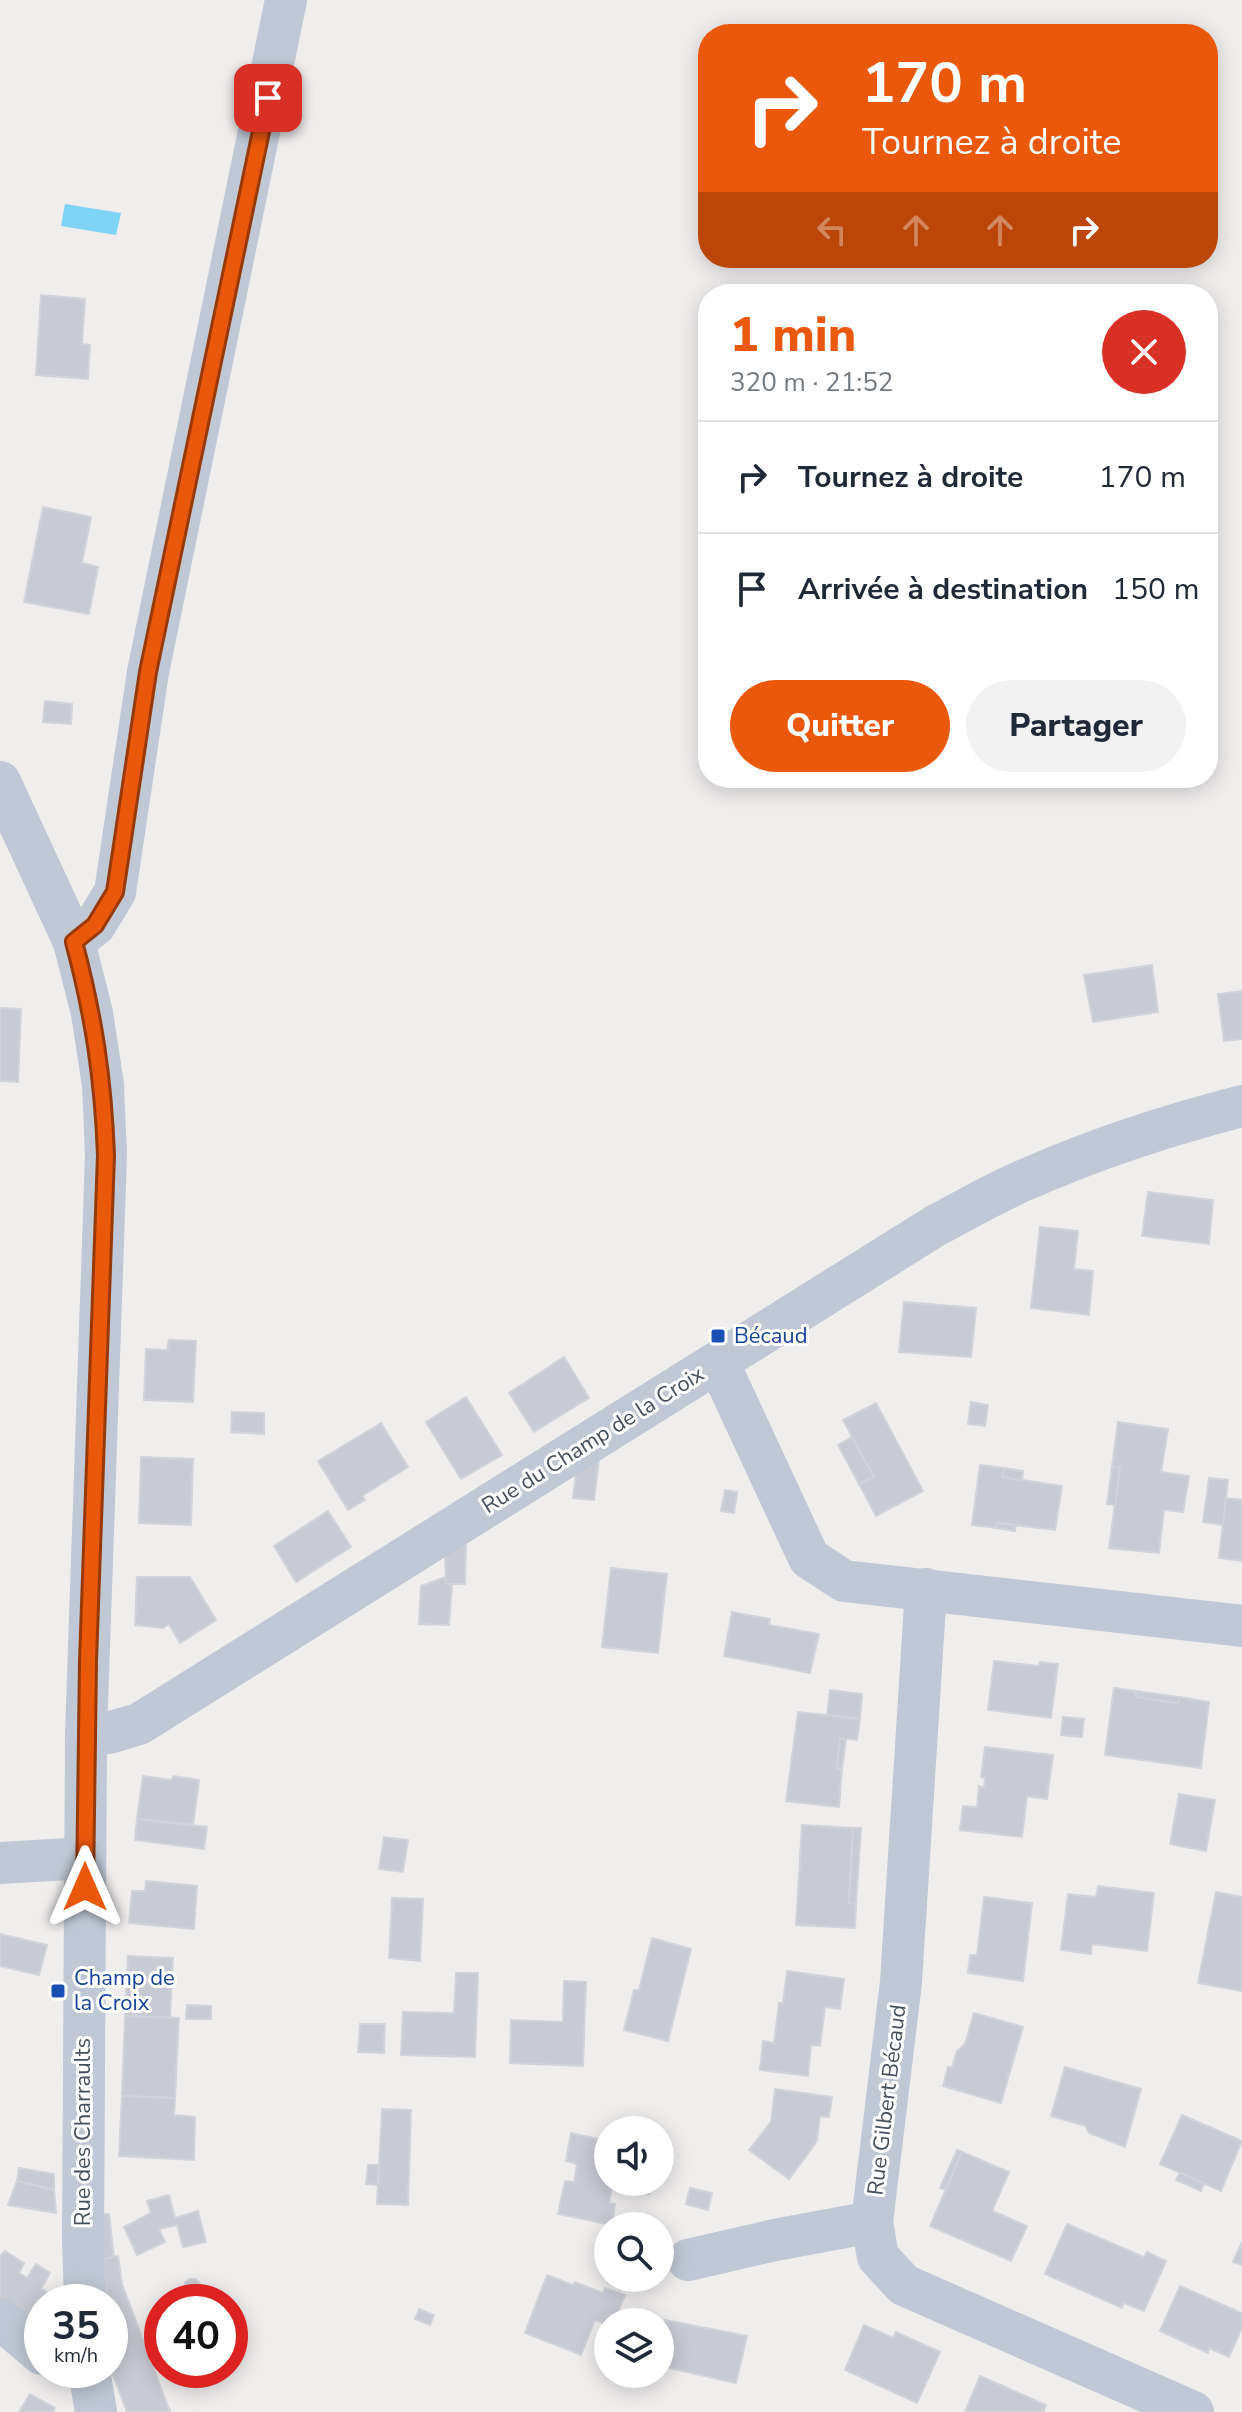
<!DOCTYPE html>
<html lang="fr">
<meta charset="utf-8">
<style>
:root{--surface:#fff;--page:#f2f2f3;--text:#1f2937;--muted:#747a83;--line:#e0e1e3;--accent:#ea580c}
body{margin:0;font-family:"Nunito Sans",sans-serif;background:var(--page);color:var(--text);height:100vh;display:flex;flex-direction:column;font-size:30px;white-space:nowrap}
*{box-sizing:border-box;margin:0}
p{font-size:26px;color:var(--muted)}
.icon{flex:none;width:44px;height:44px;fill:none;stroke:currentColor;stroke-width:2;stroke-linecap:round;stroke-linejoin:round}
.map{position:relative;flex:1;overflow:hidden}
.sheet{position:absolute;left:698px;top:284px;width:520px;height:504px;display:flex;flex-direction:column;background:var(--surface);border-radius:32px;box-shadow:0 4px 20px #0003}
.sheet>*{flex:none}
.top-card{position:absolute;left:698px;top:24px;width:520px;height:244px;border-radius:32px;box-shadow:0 4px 20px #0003;background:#ea580c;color:#fff;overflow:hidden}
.tools{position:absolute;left:594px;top:2116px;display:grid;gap:16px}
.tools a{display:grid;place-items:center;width:80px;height:80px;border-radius:50%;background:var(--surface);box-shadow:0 4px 20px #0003;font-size:40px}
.speed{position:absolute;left:24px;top:2284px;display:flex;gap:16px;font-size:40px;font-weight:700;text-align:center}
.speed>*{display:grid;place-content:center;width:104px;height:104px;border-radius:50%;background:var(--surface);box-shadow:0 4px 20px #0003;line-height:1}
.speed small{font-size:20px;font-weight:400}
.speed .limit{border:12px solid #d22;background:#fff;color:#111}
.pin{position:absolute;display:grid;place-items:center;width:68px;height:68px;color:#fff;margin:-34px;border-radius:16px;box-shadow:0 4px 12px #0006}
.me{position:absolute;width:88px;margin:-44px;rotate:0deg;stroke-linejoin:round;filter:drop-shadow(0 0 6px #0008)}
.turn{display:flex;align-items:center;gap:28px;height:168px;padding:0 32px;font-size:36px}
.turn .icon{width:104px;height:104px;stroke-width:2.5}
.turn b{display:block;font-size:56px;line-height:68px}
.lanes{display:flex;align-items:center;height:76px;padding:0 32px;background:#0003;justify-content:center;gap:40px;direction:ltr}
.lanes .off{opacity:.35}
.round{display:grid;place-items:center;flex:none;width:84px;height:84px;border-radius:42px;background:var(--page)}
.summary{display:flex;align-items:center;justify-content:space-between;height:136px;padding:0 32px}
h1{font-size:48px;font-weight:800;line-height:60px;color:var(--accent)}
.cta{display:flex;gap:16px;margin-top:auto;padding:16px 32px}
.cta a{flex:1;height:92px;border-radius:48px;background:var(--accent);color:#fff;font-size:32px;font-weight:800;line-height:92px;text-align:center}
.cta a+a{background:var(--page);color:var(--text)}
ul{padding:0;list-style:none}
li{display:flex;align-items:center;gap:24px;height:112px;padding:0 32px;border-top:2px solid var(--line)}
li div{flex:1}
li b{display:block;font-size:30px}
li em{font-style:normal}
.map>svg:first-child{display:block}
</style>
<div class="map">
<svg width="1242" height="2412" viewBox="0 0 1242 2412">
<rect width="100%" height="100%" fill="#f0eded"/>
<polygon fill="#7fd3f5" points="65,204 121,213 116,235 61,226"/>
<g fill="#c9cbd4" stroke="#d1d3da" stroke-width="2">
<polygon points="41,295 85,299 82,344 90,345 88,379 36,375"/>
<polygon points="43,507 91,517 82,563 98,567 89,614 24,602"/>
<polygon points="45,701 72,704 71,724 43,722"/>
<polygon points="1152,965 1158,1012 1093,1022 1084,975"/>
<polygon points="1242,991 1242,1039 1224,1041 1218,994"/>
<polygon points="0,1008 21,1009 18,1082 0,1081"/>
<polygon points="1148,1192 1213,1200 1209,1244 1142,1236"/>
<polygon points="1040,1227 1078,1231 1074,1269 1093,1271 1089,1315 1031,1308"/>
<polygon points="904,1302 976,1308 971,1357 899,1352"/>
<polygon points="169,1340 196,1341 193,1402 144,1400 146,1349 167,1350"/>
<polygon points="564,1357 589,1398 534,1432 509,1393"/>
<polygon points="466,1397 502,1455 461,1479 426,1422"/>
<polygon points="971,1402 988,1405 985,1426 968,1424"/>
<polygon points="876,1403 923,1491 876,1516 859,1484 874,1477 843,1420"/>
<polygon points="232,1412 264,1413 264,1434 231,1432"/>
<polygon points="1118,1422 1168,1429 1161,1472 1189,1476 1183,1512 1164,1510 1159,1553 1109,1548 1120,1467 1112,1467"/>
<polygon points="381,1423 408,1467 362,1496 365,1500 348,1510 318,1461"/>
<polygon points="852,1437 874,1477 859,1484 838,1445"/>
<polygon points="141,1457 193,1459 191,1525 139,1523"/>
<polygon points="599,1459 594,1500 573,1498 576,1473"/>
<polygon points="980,1465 1004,1468 1002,1477 1062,1486 1055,1530 997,1523 996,1528 972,1525"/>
<polygon points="1112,1467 1120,1467 1115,1505 1107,1504"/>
<polygon points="1004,1468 1023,1471 1022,1480 1002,1477"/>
<polygon points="1209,1478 1228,1480 1223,1525 1203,1522"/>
<polygon points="725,1490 737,1492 734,1513 721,1511"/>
<polygon points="1226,1498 1242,1500 1242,1561 1219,1558"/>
<polygon points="328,1511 351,1547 296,1582 274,1546"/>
<polygon points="997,1523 1016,1525 1015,1531 996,1528"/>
<polygon points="466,1542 465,1584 446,1584 445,1555"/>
<polygon points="611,1568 667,1574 658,1653 602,1647"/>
<polygon points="137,1577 190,1577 216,1620 180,1643 169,1624 163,1628 135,1625"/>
<polygon points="445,1577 446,1584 452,1585 449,1625 419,1624 421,1586"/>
<polygon points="732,1612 770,1619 769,1625 819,1634 810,1673 724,1656"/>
<polygon points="994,1661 1039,1666 1040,1662 1058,1664 1051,1718 988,1710"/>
<polygon points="1114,1688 1136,1691 1136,1697 1178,1703 1179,1697 1209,1702 1201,1768 1105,1755"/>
<polygon points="830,1690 862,1694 860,1719 827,1715"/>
<polygon points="1136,1691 1179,1697 1178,1703 1136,1697"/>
<polygon points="798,1712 860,1719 857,1740 840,1738 837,1768 842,1769 839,1807 786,1801"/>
<polygon points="1063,1717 1084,1719 1082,1737 1061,1735"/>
<polygon points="840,1738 846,1739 842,1769 837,1768"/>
<polygon points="985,1747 1053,1755 1047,1799 1027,1796 1022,1837 960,1830 963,1806 977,1807 979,1786 984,1788 985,1778 981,1777"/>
<polygon points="143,1776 171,1780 174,1776 199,1780 193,1825 137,1819"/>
<polygon points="1179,1794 1215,1800 1206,1851 1170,1844"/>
<polygon points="137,1819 207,1827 204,1849 135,1840"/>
<polygon points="802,1825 853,1828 849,1903 856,1904 855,1928 796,1925"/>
<polygon points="853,1828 861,1828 856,1904 849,1903"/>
<polygon points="384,1837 408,1840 403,1872 379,1869"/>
<polygon points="146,1881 197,1886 194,1929 129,1923 132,1891 145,1891"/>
<polygon points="1098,1886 1154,1893 1147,1951 1092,1944 1091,1954 1061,1950 1068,1894 1096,1897"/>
<polygon points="1216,1892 1242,1897 1242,1991 1198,1983"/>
<polygon points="984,1897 1032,1903 1023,1981 968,1973 970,1955 977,1955"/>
<polygon points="392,1898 423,1899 420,1961 389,1958"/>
<polygon points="0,1934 47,1945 39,1975 0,1966"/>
<polygon points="652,1938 691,1949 668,2041 624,2030 634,1990 639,1990"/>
<polygon points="128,1956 173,1958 170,2018 125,2016"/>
<polygon points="787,1971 844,1979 840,2009 825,2007 820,2046 811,2045 808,2076 760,2070 763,2041 774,2043 779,2003 783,2003"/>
<polygon points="456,1973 478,1973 475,2057 401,2055 403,2012 454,2013"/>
<polygon points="564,1981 586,1982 583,2066 510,2063 511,2020 563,2022"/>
<polygon points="187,2005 211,2006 211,2019 186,2019"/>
<polygon points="974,2013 1023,2027 1001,2103 943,2086 948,2067 952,2068 957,2051 965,2044"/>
<polygon points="125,2016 179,2018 175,2098 122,2096"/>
<polygon points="360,2024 385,2024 384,2053 358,2052"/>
<polygon points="1065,2067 1141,2089 1125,2147 1089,2133 1086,2126 1051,2116"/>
<polygon points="775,2089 832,2097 829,2117 820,2116 817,2141 789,2179 749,2150 771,2122"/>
<polygon points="122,2096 175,2098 174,2115 195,2117 194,2160 119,2156"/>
<polygon points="382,2109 411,2110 408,2205 377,2204"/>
<polygon points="1182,2115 1242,2141 1221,2191 1160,2164"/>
<polygon points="571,2133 608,2141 608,2182 652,2182 649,2194 612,2188 609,2203 615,2204 612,2225 558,2214 565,2181 574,2182 577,2164 566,2161"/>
<polygon points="957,2150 962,2152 946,2190 940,2188"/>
<polygon points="962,2152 1009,2172 992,2211 1027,2226 1011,2261 930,2226"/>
<polygon points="368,2165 379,2165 378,2185 366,2184"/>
<polygon points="19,2168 54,2174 54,2190 17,2181"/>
<polygon points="1180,2173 1204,2183 1201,2191 1176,2180"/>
<polygon points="17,2181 54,2190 56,2213 8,2205"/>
<polygon points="690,2188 712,2193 708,2210 686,2204"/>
<polygon points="169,2195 175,2218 198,2211 206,2242 183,2247 177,2225 159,2229 165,2242 137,2255 124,2227 151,2213 147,2201"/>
<polygon points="101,2214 109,2214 114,2257 104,2259"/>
<polygon points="1067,2224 1144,2257 1147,2252 1166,2261 1144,2311 1124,2303 1122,2308 1045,2274"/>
<polygon points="1242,2242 1242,2265 1233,2262"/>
<polygon points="5,2251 24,2263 19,2273 27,2278 36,2264 50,2273 41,2289 47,2292 28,2321 0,2298 0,2256"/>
<polygon points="118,2256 122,2284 170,2412 127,2412 110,2367 110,2302 106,2302 104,2259"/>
<polygon points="547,2275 573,2285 575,2282 603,2293 605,2288 625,2295 614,2322 608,2322 608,2325 595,2320 581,2355 525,2333"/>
<polygon points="190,2279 196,2279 201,2285 200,2291 192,2295 185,2290 185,2282"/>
<polygon points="1180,2286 1242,2313 1242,2328 1229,2357 1209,2348 1208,2353 1160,2331"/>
<polygon points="419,2309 434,2315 430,2325 415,2319"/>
<polygon points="665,2320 747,2336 736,2383 660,2366 660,2342"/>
<polygon points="864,2325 893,2338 896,2332 940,2352 917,2403 845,2370"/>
<polygon points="980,2376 1046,2405 1043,2412 965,2412"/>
<polygon points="30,2394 55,2408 53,2412 19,2412"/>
</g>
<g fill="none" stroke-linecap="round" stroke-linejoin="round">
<g stroke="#bfc8d4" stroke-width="42">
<polyline points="0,782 74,942 92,1013 103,1085 106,1155 86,1734 83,2239 85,2302"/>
<polyline points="74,942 95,925 115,892 148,672 286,0"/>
<polyline points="718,1362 809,1558 844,1581 1242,1626"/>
<polyline points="926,1589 901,1982 872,2222 878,2257 904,2285 1193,2412"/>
<path d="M86,1734L108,1733L139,1724L935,1226C965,1210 996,1192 1027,1179C1097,1148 1168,1125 1242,1106"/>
<polyline points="0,1863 85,1858"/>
<polyline points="688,2260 775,2240 872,2222"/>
<polyline points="0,2319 42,2354"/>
<polyline points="89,2370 96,2412"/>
</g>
</g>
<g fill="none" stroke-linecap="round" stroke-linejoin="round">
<g stroke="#983908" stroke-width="20">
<path id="route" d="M85,1887L88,1661L106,1155C103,1078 94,1017 74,942L95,925L115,892L148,672L268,98"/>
</g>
<use href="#route" stroke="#ea580c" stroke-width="14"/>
</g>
<g fill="#1a4fb4" stroke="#fff" stroke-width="3">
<rect x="710" y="1328" width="16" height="16" rx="4"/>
<rect x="50" y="1983" width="16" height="16" rx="4"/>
</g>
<g text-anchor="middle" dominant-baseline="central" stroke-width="6" stroke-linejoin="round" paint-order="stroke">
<g font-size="22" fill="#164399" stroke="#fff" text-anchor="start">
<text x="734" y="1336">Bécaud</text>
<text x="74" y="1978">Champ de<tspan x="74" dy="25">la Croix</tspan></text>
</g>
<g font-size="22" fill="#444f5d" stroke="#fff">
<text transform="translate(593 1440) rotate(-32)">Rue du Champ de la Croix</text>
<text transform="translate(887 2100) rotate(-83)">Rue Gilbert Bécaud</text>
<text transform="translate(83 2132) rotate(-90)">Rue des Charraults</text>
</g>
</g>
</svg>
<div class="tools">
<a><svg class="icon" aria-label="sound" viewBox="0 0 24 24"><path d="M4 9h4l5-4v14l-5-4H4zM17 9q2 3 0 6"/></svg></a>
<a><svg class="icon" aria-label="search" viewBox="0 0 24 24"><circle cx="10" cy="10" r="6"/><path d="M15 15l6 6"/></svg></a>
<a><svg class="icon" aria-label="layers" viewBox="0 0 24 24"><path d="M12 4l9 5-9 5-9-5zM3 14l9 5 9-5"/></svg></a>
</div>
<div class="speed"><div>35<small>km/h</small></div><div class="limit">40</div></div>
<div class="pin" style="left:268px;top:98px;background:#d93025"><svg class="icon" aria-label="arrive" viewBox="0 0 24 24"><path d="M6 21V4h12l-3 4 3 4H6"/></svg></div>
<svg class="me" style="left:85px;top:1887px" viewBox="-20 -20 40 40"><path d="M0-17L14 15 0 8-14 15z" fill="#ea580c" stroke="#fff" stroke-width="4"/></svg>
<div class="top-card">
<div class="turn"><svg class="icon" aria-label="right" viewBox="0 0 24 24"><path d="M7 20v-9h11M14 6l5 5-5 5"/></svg><div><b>170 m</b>Tournez à droite</div></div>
<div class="lanes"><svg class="icon off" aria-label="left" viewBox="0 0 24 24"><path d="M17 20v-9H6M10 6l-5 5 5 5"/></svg><svg class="icon off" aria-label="ahead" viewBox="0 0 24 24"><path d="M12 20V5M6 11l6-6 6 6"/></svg><svg class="icon off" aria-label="ahead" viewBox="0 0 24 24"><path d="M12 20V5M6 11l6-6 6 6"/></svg><svg class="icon" aria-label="right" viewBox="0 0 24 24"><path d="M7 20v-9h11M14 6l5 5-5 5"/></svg></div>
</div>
<section class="sheet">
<div class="summary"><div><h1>1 min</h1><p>320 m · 21:52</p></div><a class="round" style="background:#d93025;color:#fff"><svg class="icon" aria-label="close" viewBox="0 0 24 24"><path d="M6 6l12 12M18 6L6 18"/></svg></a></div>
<ul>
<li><svg class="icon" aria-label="right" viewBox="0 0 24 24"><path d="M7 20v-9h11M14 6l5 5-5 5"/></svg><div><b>Tournez à droite</b></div><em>170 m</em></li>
<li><svg class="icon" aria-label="arrive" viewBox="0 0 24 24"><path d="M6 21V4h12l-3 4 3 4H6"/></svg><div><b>Arrivée à destination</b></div><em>150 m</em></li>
</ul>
<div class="cta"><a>Quitter</a><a>Partager</a></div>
</section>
</div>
